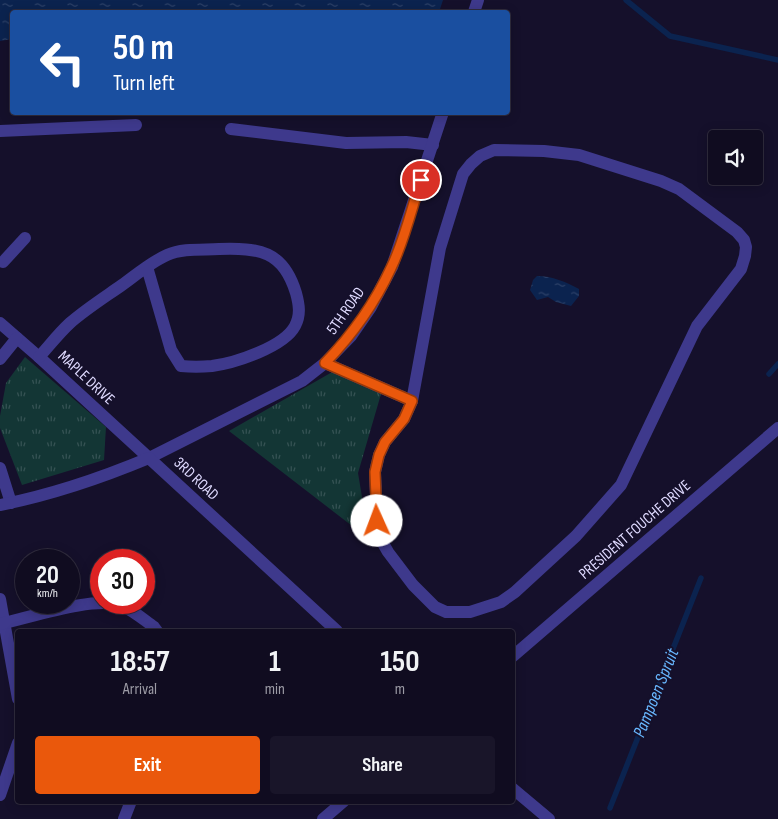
<!DOCTYPE html>
<style>
:root{--surface:#100c20;--page:#191529;--text:#f1f3f6;--muted:#9c9ba5;--line:#302c3e;--accent:#ea580c}
body{margin:0;font-family:"Sofia Sans Condensed",sans-serif;background:var(--page);color:var(--text);height:100vh;display:flex;flex-direction:column;font-size:19px;white-space:nowrap}
*{box-sizing:border-box;margin:0}
p{font-size:16px;color:var(--muted)}
.icon{flex:none;width:28px;height:28px;fill:none;stroke:currentColor;stroke-width:2;stroke-linecap:round;stroke-linejoin:round}
.map{position:relative;flex:1;overflow:hidden}
.side{position:absolute;left:15px;top:629px;width:500px;height:175px;display:flex;flex-direction:column;background:var(--surface);border-radius:5px;box-shadow:0 2px 12px #0003,0 0 0 1px var(--line)}
.side>*{flex:none}
.banner{position:absolute;left:10px;top:10px;width:500px;height:105px;border-radius:5px;box-shadow:0 2px 12px #0003,0 0 0 1px var(--line);background:#1a4fa0;color:#fff;overflow:hidden}
.controls{position:absolute;left:708px;top:130px;display:grid;gap:10px}
.controls a{display:grid;place-items:center;width:55px;height:55px;border-radius:5px;background:var(--surface);box-shadow:0 2px 12px #0003,0 0 0 1px var(--line);font-size:25px}
.speed{position:absolute;left:15px;top:549px;display:flex;gap:10px;font-size:25px;font-weight:700;text-align:center}
.speed>*{display:grid;place-content:center;width:65px;height:65px;border-radius:50%;background:var(--surface);box-shadow:0 2px 12px #0003,0 0 0 1px var(--line);line-height:1}
.speed small{font-size:12px;font-weight:400}
.speed .limit{border:8px solid #d22;background:#fff;color:#111}
.pin{position:absolute;display:grid;place-items:center;width:42px;height:42px;color:#fff;margin:-21px;border:2px solid #fff;border-radius:50%;box-shadow:0 1px 5px #0007}
.me{position:absolute;width:55px;margin:-28px;rotate:358deg;stroke-linejoin:round;filter:drop-shadow(0 0 4px #0008)}
.turn{display:flex;align-items:center;gap:18px;height:105px;padding:0 20px;font-size:22px}
.turn .icon{width:65px;height:65px;stroke-width:2.5}
.turn b{display:block;font-size:35px;line-height:42px}
.eta{display:flex;justify-content:space-evenly;align-items:center;height:85px;text-align:center}
.eta b{font-size:30px;font-weight:700;line-height:35px}
.cta{display:flex;gap:10px;margin-top:auto;padding:10px 20px}
.cta a{flex:1;height:58px;border-radius:5px;background:var(--accent);color:#fff;font-size:20px;font-weight:700;line-height:58px;text-align:center}
.cta a+a{background:var(--page);color:var(--text)}
.map>svg:first-child{display:block}
</style>
<div class="map">
<svg width="778" height="819" viewBox="0 0 778 819">
<defs>
<pattern id="grass-tufts" width="24" height="20" patternUnits="userSpaceOnUse" patternTransform="scale(1.25)"><rect width="24" height="20" fill="#133635"/><path d="M3 7l-1-3M5 7V3M7 7l1-3M15 17l-1-3M17 17v-4M19 17l1-3" fill="none" stroke="#355253"/></pattern>
<pattern id="water-ripples" width="26" height="14" patternUnits="userSpaceOnUse" patternTransform="scale(1.25)"><rect width="26" height="14" fill="#0b234f"/><path d="M2 4q2-2 4 0t4 0M15 11q2-2 4 0t4 0" fill="none" stroke="#2e4269"/></pattern>
</defs>
<rect width="100%" height="100%" fill="#15102b"/>
<g fill="url(#grass-tufts)">
<polygon points="25,357 106,427 104,460 22,485 0,428 0,416 6,383"/>
<polygon points="334,371 381,394 358,473 369,539 229,431"/>
</g>
<g fill="url(#water-ripples)">
<polygon points="0,0 443,0 439,12 12,12 12,39 0,41"/>
<path d="M537,276C552,276 566,282 579,289V296L571,306L556,302L548,297L537,300L530,290L533,280Z"/>
</g>
<g fill="none" stroke-linecap="round" stroke-linejoin="round">
<g stroke="#0b234f" stroke-width="5.5">
<polyline points="626,0 670,36 778,60"/>
<polyline points="769,374 778,364"/>
<polyline points="610,808 701,578"/>
</g>
<g stroke="#3e398c" stroke-width="12">
<polyline points="474,12 478,0"/>
<polyline points="231,129 346,143 406,142 433,145"/>
<polyline points="0,131 136,125"/>
<polygon points="494,150 544,151 579,155 661,181 679,189 737,232 744,240 746,247 745,256 741,269 697,326 621,485 576,536 515,592 501,602 470,612 446,612 435,607 413,585 388,552 380,538 377,521 375,472 379,455 385,442 404,419 412,401 440,248 463,174 471,164 480,156"/>
<polyline points="3,262 25,238"/>
<polyline points="0,323 39,357 149,458 302,381 325,363 351,336 371,307 392,267 443,112"/>
<path d="M39,357C49,346 59,333 70,323C86,309 105,297 122,285C136,275 151,262 167,255C183,248 202,250 219,249C259,248 283,250 296,293C299,304 301,315 295,326C284,347 235,363 212,366C201,367 191,367 181,366L171,350L147,267"/>
<polyline points="0,359 17,338"/>
<polyline points="325,363 412,401"/>
<polyline points="0,468 11,503"/>
<path d="M0,505C51,495 101,478 149,458L337,631"/>
<polyline points="0,599 18,699"/>
<path d="M0,624C29,618 95,595 122,606C133,610 144,620 154,627L157,631"/>
<polyline points="512,657 778,428"/>
<polyline points="512,788 549,819"/>
<polyline points="0,795 18,743"/>
<polyline points="124,819 131,801"/>
<polyline points="323,819 344,801"/>
</g>
</g>
<g fill="none" stroke-linecap="round" stroke-linejoin="round">
<g stroke="#983908" stroke-width="12">
<path id="route" d="M377,521L375,472L379,455L385,442L404,419L412,401L325,363C353,334 374,305 391,268C404,242 412,207 421,180"/>
</g>
<use href="#route" stroke="#ea580c" stroke-width="9"/>
</g>
<g text-anchor="middle" dominant-baseline="central" stroke-width="4" stroke-linejoin="round" paint-order="stroke">
<g font-size="16" fill="#dfdaff" stroke="#15102b">
<text transform="translate(346 311) rotate(-55)">5TH ROAD</text>
<text transform="translate(86 378) rotate(43)">MAPLE DRIVE</text>
<text transform="translate(196 479) rotate(43)">3RD ROAD</text>
<text transform="translate(635 530) rotate(-41)">PRESIDENT FOUCHE DRIVE</text>
</g>
<g font-size="18" font-style="italic" fill="#68b7ff" stroke="#15102b">
<text transform="translate(656 693) rotate(-68)">Pampoen Spruit</text>
</g>
</g>
</svg>
<div class="controls">
<a><svg class="icon" aria-label="sound" viewBox="0 0 24 24"><path d="M4 9h4l5-4v14l-5-4H4zM17 9q2 3 0 6"/></svg></a>
</div>
<div class="speed"><div>20<small>km/h</small></div><div class="limit">30</div></div>
<div class="pin" style="left:421px;top:180px;background:#d93025"><svg class="icon" aria-label="arrive" viewBox="0 0 24 24"><path d="M6 21V4h12l-3 4 3 4H6"/></svg></div>
<svg class="me" style="left:377px;top:521px" viewBox="-20 -20 40 40"><circle r="19" fill="#fff"/><path d="M0-13L10 11 0 6-10 11z" fill="#ea580c"/></svg>
<div class="banner">
<div class="turn"><svg class="icon" aria-label="left" viewBox="0 0 24 24"><path d="M17 20v-9H6M10 6l-5 5 5 5"/></svg><div><b>50 m</b>Turn left</div></div>
</div>
<section class="side">
<div class="eta">
<div><b>18:57</b><p>Arrival</p></div>
<div><b>1</b><p>min</p></div>
<div><b>150</b><p>m</p></div>
</div>
<div class="cta"><a>Exit</a><a>Share</a></div>
</section>
</div>
